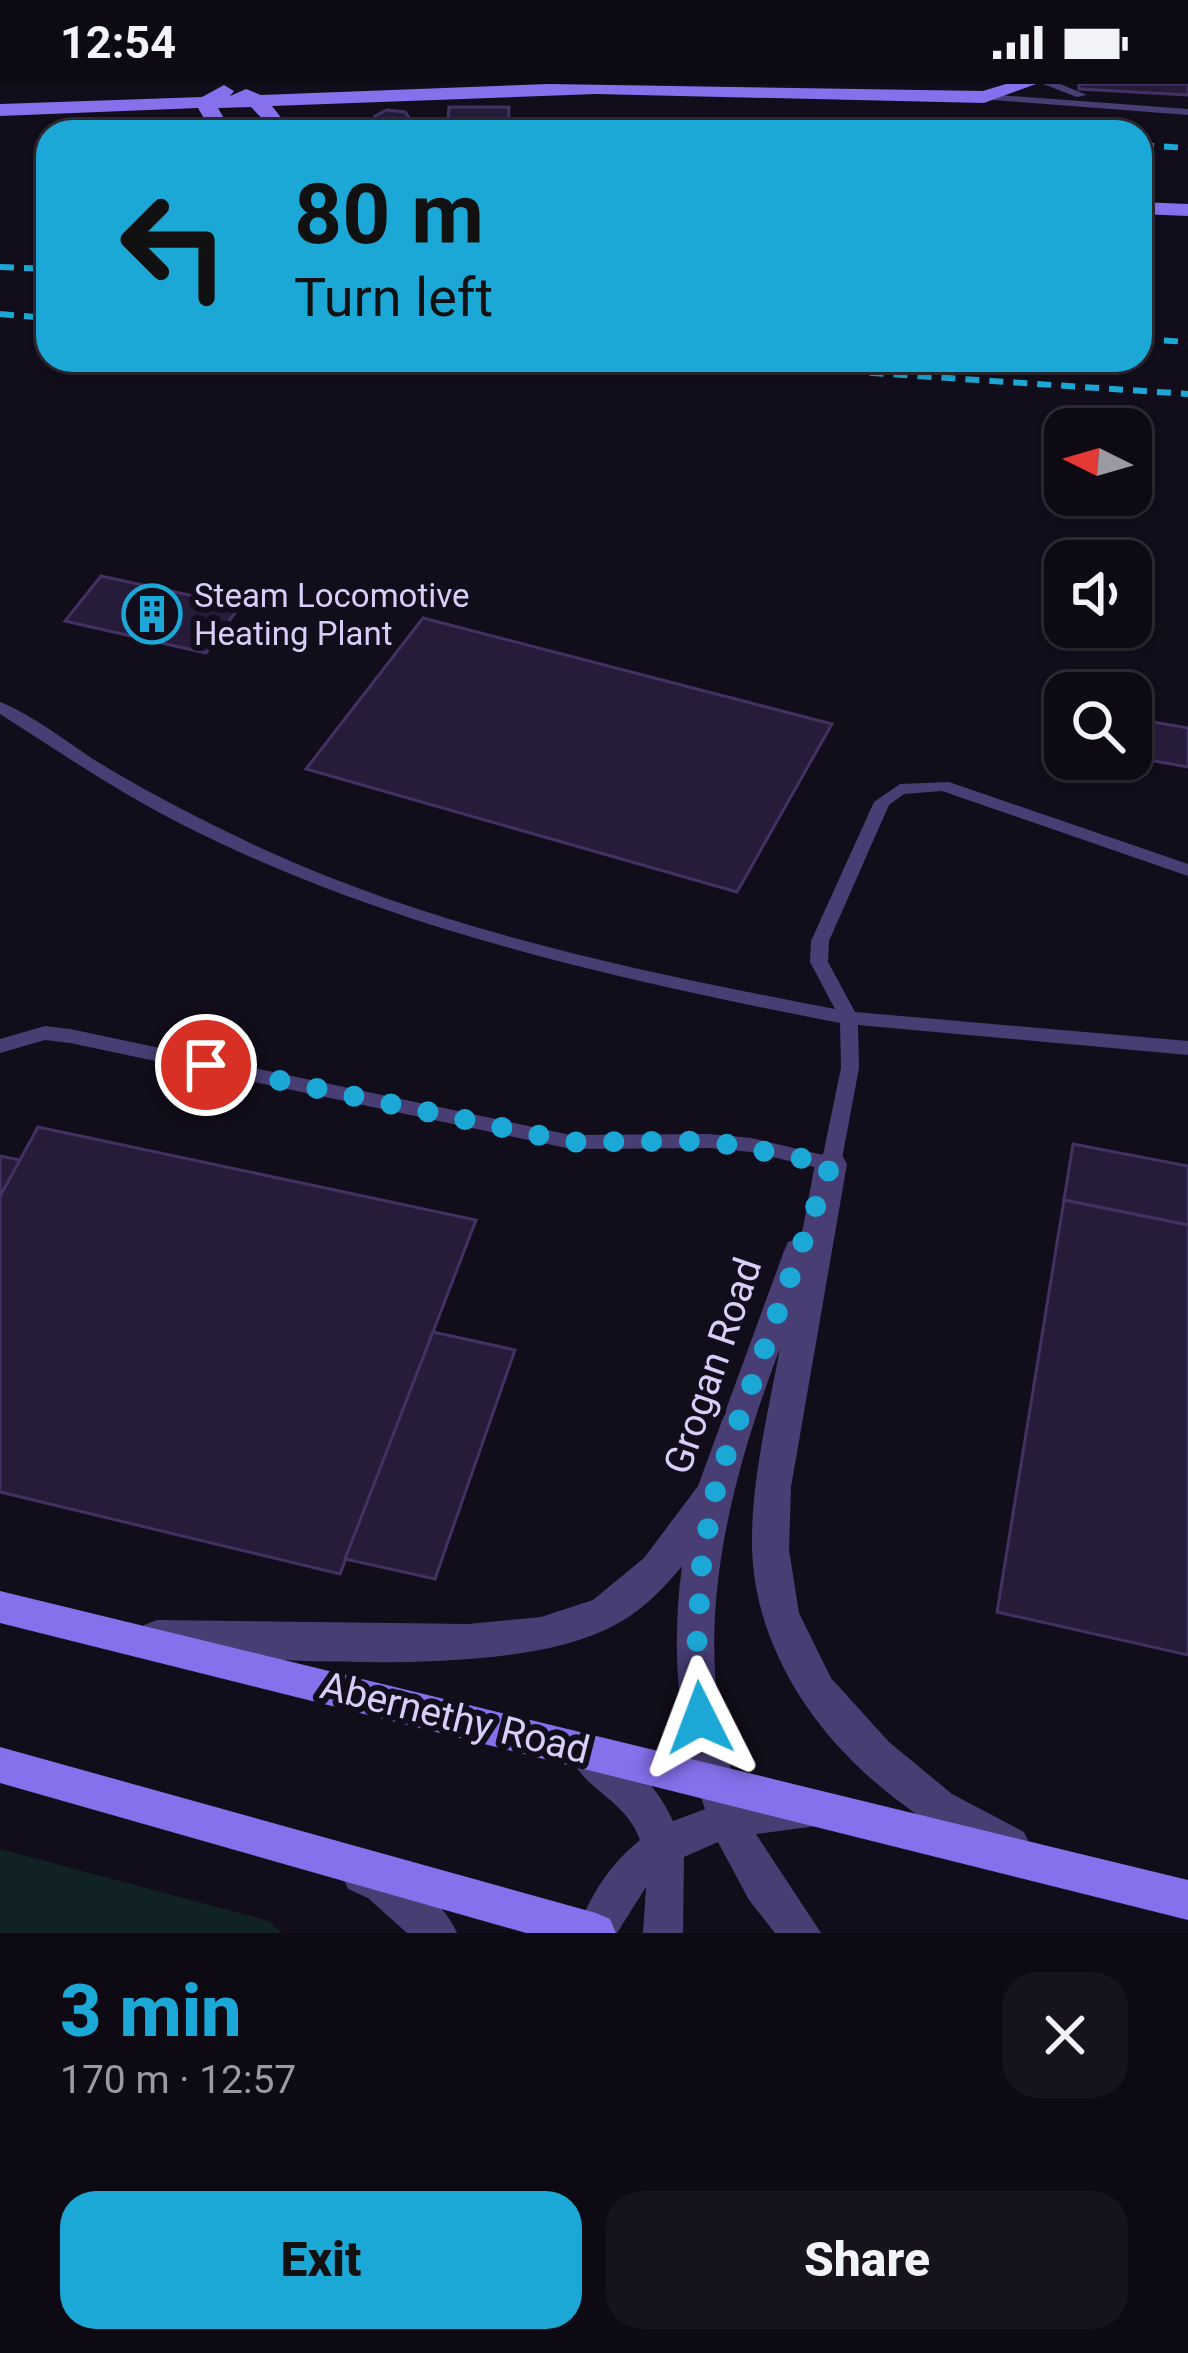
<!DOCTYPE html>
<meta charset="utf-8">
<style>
:root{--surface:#0e0a14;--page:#17131d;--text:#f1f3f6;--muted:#9b9aa0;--line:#2e2b34;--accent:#1ca8d6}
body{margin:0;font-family:Roboto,sans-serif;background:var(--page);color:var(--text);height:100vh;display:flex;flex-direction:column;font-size:45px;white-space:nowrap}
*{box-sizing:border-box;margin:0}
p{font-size:39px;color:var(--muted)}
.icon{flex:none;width:66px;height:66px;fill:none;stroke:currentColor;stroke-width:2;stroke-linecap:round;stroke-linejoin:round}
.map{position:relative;height:1849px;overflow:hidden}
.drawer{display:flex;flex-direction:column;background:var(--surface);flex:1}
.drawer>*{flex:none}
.top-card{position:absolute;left:36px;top:36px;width:1116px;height:252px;border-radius:36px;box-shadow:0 3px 9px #0004,0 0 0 3px var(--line);background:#1ca8d6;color:#111;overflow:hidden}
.needle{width:78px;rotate:275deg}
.tools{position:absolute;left:1044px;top:324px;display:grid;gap:24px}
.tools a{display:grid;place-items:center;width:108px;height:108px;border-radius:24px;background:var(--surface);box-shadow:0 3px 9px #0004,0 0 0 3px var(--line);font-size:60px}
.pin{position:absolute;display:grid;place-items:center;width:102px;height:102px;color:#fff;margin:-51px;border:6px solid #fff;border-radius:50%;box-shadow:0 3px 12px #0007}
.me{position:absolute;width:132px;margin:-66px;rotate:357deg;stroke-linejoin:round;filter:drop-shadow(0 0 9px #0008)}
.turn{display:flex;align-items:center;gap:42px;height:252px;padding:0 60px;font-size:54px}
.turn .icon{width:156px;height:156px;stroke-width:2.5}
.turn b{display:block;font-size:84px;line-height:102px}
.round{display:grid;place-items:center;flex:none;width:126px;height:126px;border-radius:36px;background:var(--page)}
.overview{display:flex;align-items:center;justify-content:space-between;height:204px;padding:0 60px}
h1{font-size:72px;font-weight:800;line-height:90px;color:var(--accent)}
.action{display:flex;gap:24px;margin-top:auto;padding:24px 60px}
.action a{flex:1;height:138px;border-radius:36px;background:var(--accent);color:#111;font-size:48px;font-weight:800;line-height:138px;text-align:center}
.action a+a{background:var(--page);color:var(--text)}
.status{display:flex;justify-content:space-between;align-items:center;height:84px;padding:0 60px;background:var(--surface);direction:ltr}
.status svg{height:33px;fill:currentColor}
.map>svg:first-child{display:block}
</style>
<div class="status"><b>12:54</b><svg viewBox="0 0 49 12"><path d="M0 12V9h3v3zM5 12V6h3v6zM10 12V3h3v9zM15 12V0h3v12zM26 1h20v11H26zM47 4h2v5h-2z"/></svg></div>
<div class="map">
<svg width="1188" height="1849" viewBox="0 0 1188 1849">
<rect width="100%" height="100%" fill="#120d1b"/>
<polygon fill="#112224" points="0,1765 269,1837 282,1849 0,1849"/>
<g fill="#261c39" stroke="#423162" stroke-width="3">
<polygon points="1079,0 1188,0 1188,11 1079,5"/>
<polygon points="449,23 509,23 508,48 447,48"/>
<polygon points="387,26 405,28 410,35 393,43 374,38 375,32"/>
<polygon points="101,492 240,522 206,569 65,537"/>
<polygon points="423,534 832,640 737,808 306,685"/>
<polygon points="1131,634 1188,644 1188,683 1131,673"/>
<polygon points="38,1043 476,1136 340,1490 0,1408 0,1112"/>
<polygon points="1073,1060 1188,1082 1188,1141 1064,1116"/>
<polygon points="0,1072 20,1076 0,1112"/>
<polygon points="1064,1116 1188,1141 1188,1571 997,1528"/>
<polygon points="433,1248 515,1266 435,1495 345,1475"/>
</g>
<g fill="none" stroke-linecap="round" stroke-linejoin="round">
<g fill="#483e74" fill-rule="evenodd">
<polygon points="1043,0 1060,0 1087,11 1077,13"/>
<polygon points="984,10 1188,25 1188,31 980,15 978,13"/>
<path d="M0,618C35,632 69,660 101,680C154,712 208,739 263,765C443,847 642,888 835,925L810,878L811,857L874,718L900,700L949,698L1188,780V792L942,707L904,710L889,721L829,857L828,878L855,928L1188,957V971L858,941L859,984L841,1080L838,1085L831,1087L751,1068L709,1064L571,1065L70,959L45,956L0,969V955L45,942L70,945L571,1051L709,1050L751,1054L823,1071L841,984L840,939C614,895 385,844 179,739C117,707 59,668 0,630Z"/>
</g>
<g fill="#483e74" fill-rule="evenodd">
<path d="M831,1068L842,1071L847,1080L791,1403L789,1466L799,1529L831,1594L889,1658L952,1710L1024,1748L1030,1761L1024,1774L1010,1780C881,1729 756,1610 752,1463C751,1396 768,1330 780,1264C726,1408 685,1564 741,1715L802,1710L816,1716L822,1729L816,1742L756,1750L821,1849H775L749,1816L718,1758L684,1773L683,1849H643L646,1803L617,1849H576C591,1811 608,1782 640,1756C626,1716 586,1707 572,1675L577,1662L591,1657C630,1672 656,1701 673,1737L705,1725C677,1647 671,1564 682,1482C660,1509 636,1532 605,1546C500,1595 275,1575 157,1570L144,1565L138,1553L144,1541L157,1536L468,1540L541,1533L593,1516L644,1474L698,1402L784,1167L788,1158L801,1154L815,1080L820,1071Z"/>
<path d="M362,1772C397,1786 442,1813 457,1849H407L368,1814L348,1805L342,1791L348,1777Z"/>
</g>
<g fill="#8670ec" fill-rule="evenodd">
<polygon points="549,0 983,7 1006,0 1036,0 984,19 596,10 272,22 292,48 275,48 251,23 218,24 232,48 212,48 198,24 0,32 0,20 202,13 224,1 234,7 230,12 246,5 261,11"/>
<polygon points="1140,118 1188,120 1188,132 1140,130"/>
<polygon points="0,1507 1188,1796 1188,1836 0,1539"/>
<polygon points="0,1663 596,1829 610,1835 616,1849 526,1849 0,1699"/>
</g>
<g stroke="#1ca8d6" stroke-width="6" stroke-dasharray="14 10" stroke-linecap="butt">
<polyline points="503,39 723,39 927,48"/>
<polyline points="1140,61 1188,64"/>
<polyline points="0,183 48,185"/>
<polyline points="0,230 48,234"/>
<polyline points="1140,255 1188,258"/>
<polyline points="678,276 1188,310"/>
</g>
</g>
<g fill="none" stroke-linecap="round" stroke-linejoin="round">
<polyline stroke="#1ca8d6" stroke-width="21" stroke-dasharray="0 37.8" points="206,981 571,1058 709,1057 831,1080 718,1394 702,1474 696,1576 700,1634"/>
</g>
<defs>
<g id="building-ring" transform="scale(3)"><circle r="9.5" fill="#120d1b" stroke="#1ca8d6" stroke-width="1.5"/><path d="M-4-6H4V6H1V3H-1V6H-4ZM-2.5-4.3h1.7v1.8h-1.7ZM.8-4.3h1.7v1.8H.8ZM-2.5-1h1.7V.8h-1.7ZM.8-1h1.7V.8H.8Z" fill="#1ca8d6"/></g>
</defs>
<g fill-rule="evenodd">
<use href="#building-ring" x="152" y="530"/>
</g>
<g text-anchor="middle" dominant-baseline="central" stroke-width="12" stroke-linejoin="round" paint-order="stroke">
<g font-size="33" fill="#d9cdf9" stroke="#120d1b" text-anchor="start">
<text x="194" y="511">Steam Locomotive<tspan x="194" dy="38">Heating Plant</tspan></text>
</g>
<g font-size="39" fill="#d9cdf9" stroke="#120d1b">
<text transform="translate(713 1282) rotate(-71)">Grogan Road</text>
<text transform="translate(455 1634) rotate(14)">Abernethy Road</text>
</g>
</g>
</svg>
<div class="tools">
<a><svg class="needle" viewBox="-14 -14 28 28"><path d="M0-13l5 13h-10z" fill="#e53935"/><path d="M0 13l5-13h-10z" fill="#9b9aa0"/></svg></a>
<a><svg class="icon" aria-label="sound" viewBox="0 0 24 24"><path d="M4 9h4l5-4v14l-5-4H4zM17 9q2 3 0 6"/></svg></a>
<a><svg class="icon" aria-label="search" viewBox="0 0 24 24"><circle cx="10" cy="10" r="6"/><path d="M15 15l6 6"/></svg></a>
</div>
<div class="pin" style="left:206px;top:981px;background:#d93025"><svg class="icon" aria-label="arrive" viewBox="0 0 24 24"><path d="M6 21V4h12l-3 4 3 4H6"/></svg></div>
<svg class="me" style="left:700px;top:1634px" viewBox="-20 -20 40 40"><path d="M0-17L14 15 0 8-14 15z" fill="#1ca8d6" stroke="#fff" stroke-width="4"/></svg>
<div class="top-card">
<div class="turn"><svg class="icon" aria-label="left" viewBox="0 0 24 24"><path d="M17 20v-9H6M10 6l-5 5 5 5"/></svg><div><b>80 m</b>Turn left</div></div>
</div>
</div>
<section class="drawer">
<div class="overview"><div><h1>3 min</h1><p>170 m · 12:57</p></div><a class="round"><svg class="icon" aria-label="close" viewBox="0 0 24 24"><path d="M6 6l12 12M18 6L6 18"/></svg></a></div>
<div class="action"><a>Exit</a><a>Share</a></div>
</section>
